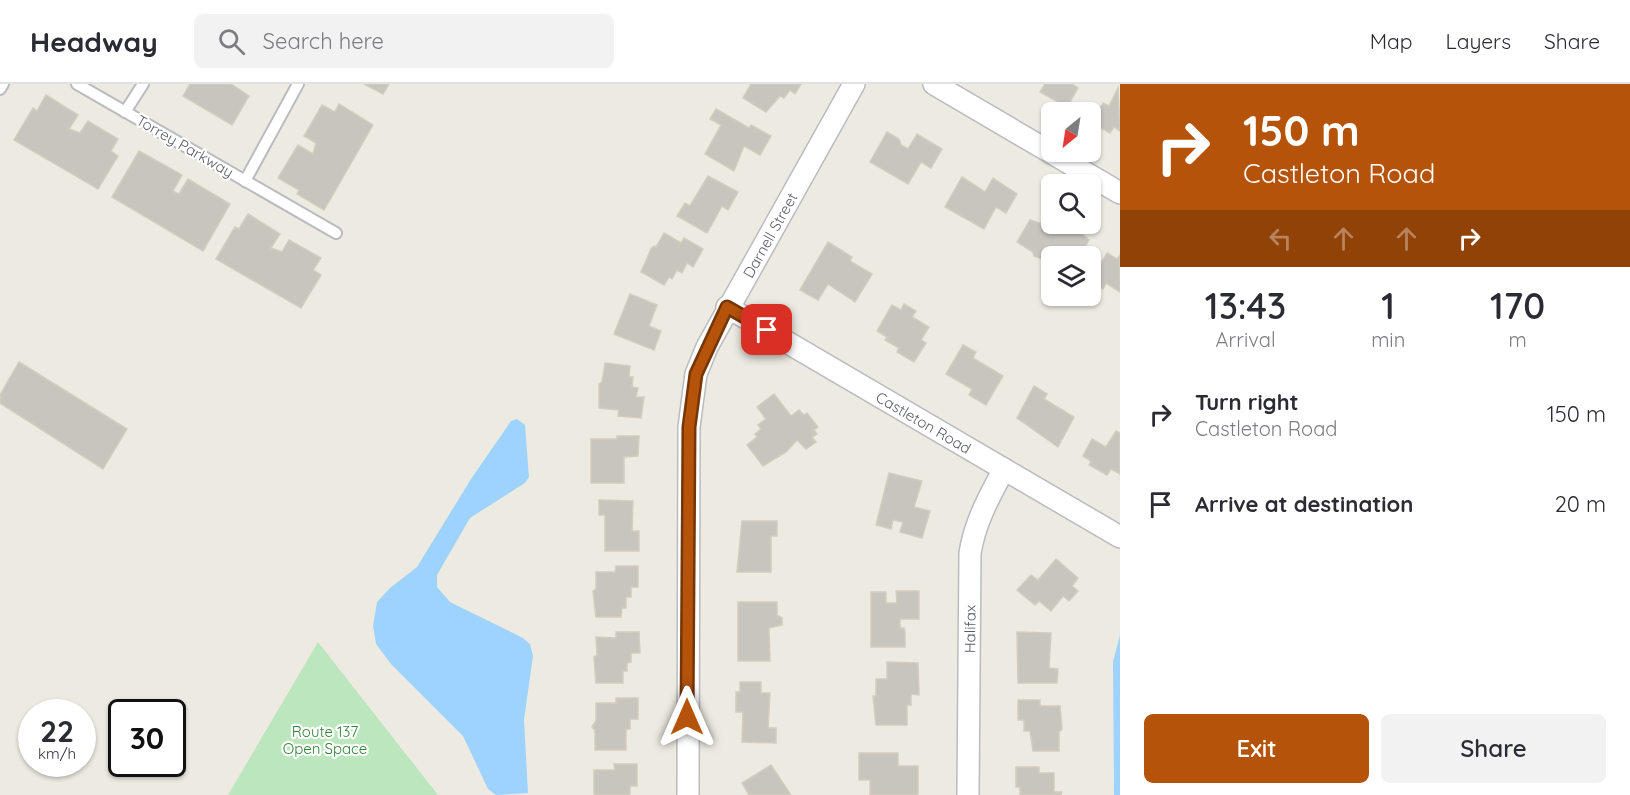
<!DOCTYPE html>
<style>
:root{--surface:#fff;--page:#f2f2f3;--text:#2b2b33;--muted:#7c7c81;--line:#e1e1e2;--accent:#b45309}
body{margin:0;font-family:Quicksand,sans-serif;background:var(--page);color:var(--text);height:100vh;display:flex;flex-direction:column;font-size:22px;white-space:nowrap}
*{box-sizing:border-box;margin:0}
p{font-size:20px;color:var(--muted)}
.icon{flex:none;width:33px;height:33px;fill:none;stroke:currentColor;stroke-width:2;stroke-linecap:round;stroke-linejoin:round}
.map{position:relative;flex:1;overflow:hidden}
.drawer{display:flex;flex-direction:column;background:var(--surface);width:510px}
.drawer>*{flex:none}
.hud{background:#b45309;color:#fff;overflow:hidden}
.needle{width:39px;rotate:210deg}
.tools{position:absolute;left:1041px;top:18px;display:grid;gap:12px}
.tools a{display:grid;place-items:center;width:60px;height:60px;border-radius:9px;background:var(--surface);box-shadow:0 2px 4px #0004;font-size:30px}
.speed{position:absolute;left:18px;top:615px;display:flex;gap:12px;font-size:30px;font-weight:700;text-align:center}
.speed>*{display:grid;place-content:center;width:78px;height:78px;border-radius:50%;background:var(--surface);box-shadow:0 2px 4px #0004;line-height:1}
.speed small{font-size:15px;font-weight:400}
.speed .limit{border:3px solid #111;border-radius:9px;background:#fff;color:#111}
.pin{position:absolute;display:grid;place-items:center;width:51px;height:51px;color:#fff;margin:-26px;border-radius:12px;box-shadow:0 3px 9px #0006}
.me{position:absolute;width:66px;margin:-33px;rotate:0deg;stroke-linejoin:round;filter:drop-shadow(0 0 4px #0008)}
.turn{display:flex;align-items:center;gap:21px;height:126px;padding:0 24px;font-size:27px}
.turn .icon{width:78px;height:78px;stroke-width:2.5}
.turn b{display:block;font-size:42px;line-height:51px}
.lanes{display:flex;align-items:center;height:57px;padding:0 24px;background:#0003;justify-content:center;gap:30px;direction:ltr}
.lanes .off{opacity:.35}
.eta{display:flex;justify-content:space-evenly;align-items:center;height:102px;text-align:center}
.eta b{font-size:36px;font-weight:600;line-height:42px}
.cta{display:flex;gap:12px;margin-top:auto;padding:12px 24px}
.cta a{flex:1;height:69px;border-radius:9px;background:var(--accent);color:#fff;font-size:24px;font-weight:600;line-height:69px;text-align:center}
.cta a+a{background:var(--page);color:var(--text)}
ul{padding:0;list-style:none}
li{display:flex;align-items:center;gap:18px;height:90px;padding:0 24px}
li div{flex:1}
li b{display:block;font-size:22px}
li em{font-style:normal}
header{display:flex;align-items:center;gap:36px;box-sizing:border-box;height:84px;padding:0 30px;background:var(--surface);border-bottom:2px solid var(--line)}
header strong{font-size:28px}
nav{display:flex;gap:33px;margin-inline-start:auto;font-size:21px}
.search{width:420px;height:54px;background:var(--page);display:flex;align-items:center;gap:15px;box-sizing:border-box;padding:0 21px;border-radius:9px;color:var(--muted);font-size:22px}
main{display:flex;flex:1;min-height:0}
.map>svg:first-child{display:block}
</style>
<header>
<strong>Headway</strong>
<div class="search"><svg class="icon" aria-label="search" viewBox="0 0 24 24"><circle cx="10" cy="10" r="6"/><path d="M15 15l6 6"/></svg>Search here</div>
<nav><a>Map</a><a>Layers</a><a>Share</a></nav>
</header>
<main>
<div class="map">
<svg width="1120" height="711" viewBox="0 0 1120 711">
<rect width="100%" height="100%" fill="#edebe1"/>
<polygon fill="#bce6bd" points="318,558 438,711 228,711"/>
<g fill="#9fd3ff">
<polygon points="517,335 525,341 529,393 525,399 470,434 437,491 437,503 450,518 523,554 530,560 533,572 524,636 528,709 496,711 488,705 463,652 391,580 376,560 373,542 377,518 390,504 417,483 471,395 511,337"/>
<polygon points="1120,551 1120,711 1114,711 1113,578"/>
</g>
<g fill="#c8c4be" stroke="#d2cdbf" stroke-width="1.5">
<polygon points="190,0 231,0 249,12 232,41 183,12"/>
<polygon points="364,0 389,0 383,10"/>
<polygon points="751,0 801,0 795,10 790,6 784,14 780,12 766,28 743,14"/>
<polygon points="1045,0 1072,0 1078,4 1067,23 1040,8"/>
<polygon points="1118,4 1120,47 1114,43 1110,49 1092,39 1103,19 1109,22"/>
<polygon points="46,11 78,31 69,45 80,49 88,37 118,55 111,67 118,72 98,105 14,56 33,24 37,27"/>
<polygon points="339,20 373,41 324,126 297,110 299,106 278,94 298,61 313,70 316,59 304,52 322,21 335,28"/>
<polygon points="716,25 749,44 751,41 771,52 760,71 744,62 734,87 705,70 721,41 710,35"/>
<polygon points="887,48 899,55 901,61 908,65 917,50 942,65 931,84 921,78 908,100 870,78"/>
<polygon points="139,67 182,91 173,107 179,110 188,95 230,120 203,167 112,113"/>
<polygon points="708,92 738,108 728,126 722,122 707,149 677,132 685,119 690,122"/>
<polygon points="962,93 985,108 993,94 1017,110 1006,129 996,123 984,145 945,123"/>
<polygon points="248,130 280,150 271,164 282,168 289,156 321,174 313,186 321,191 301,224 216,175 235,143 239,145"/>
<polygon points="1030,136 1049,142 1052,139 1061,143 1063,140 1070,140 1089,156 1080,172 1066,165 1061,172 1052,172 1052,179 1034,172 1033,168 1017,158"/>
<polygon points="664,149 681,159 684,154 703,165 693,183 687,179 682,189 677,186 672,195 669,193 664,201 641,188 651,165 654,162 656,163"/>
<polygon points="828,158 852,173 850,177 872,190 855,218 828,200 818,216 800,206"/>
<polygon points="1107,169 1117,175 1120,171 1120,208 1106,199 1103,205 1090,198"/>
<polygon points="630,210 657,221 649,242 661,247 654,266 614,250"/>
<polygon points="904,220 916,227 912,233 929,243 921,256 926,259 914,278 897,268 899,264 885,256 887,253 877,247 892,221 901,226"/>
<polygon points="963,261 976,268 973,274 1003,292 986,321 969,311 972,305 946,290"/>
<polygon points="19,278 127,345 103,385 0,319 0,311"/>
<polygon points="605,279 630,282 629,293 633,293 632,303 638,304 636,313 644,313 641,334 618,332 619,326 599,324 599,300 602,298"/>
<polygon points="1034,302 1047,310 1044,315 1074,333 1058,363 1017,334"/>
<polygon points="774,310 791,332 799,326 804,331 807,329 818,343 814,346 817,350 812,353 816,358 806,365 797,356 786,368 763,382 747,361 757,353 755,350 761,345 758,341 766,335 757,323"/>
<polygon points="1116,347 1120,349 1120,390 1111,385 1107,391 1089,381 1091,377 1083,372 1092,355 1106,363"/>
<polygon points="617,352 639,352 638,372 624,373 624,399 591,399 591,355 617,355"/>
<polygon points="889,389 922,397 914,423 930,427 922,454 900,448 903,438 893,436 891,445 876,441"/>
<polygon points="599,416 633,417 632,447 639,447 639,467 605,467 605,431 599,431"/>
<polygon points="742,437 777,437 777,452 771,452 771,488 737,488"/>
<polygon points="1056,475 1078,494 1072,502 1078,507 1069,517 1063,512 1051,527 1039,517 1035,521 1017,506 1031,491 1038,496"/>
<polygon points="616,482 638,482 638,503 631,503 631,513 626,513 626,524 622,524 621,533 596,533 593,507 596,505 596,488 615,488"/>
<polygon points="896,507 919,507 919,535 900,535 900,544 904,544 905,548 905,563 871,563 871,508 886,508 886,519 897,519"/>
<polygon points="738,518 777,518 777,531 782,534 782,541 769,544 770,577 738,577"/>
<polygon points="616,548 639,548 640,569 631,569 631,578 627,579 627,587 623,587 623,599 596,599 594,573 597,571 596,553 616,554"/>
<polygon points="1017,548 1051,549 1049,584 1058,585 1057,599 1018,599"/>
<polygon points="887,578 918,579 919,611 911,610 911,621 907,621 907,641 876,641 873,612 876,612 876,595 887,595"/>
<polygon points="740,598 761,598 761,609 770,609 768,644 776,644 776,659 742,658 743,628 736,628 736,608 740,608"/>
<polygon points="616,614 638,614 638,635 630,635 630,645 626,645 626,666 595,666 595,646 592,643 596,637 596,619 616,619"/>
<polygon points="1018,616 1040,616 1040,622 1060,622 1062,645 1059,648 1059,667 1033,667 1030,647 1024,647 1024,636 1018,636"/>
<polygon points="859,669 898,669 898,682 918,682 918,711 870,711 870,696 859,696"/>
<polygon points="614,680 637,680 637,702 630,702 630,711 594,711 594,686 615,686"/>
<polygon points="771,681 791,711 749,711 742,699"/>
<polygon points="1016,683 1039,683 1039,689 1054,689 1054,708 1062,708 1061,711 1020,711 1020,703 1016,703"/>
</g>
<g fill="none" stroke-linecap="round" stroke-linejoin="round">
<g stroke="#b9bbc1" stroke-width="14">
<g id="service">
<polyline points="77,0 336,149"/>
<polyline points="0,5 3,0"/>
<polyline points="125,28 143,0"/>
<polyline points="245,97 298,0"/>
</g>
</g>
<g stroke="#b9bbc1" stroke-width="24">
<g id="minor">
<polyline points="934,0 1120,109"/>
<path id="s1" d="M727,223L1120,453"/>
<path id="s2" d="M688,711L689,343L696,290L707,263L854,0"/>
<path id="s3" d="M968,711L970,469C975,438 989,413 1004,385"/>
</g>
</g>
<use href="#service" stroke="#fff" stroke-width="10"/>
<use href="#minor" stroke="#fff" stroke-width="21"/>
</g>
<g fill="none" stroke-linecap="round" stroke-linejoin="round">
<g stroke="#753606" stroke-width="15">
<polyline id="route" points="687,633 689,343 696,290 727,223 767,246"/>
</g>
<use href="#route" stroke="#b45309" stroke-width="10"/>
</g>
<g text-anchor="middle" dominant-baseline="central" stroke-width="4.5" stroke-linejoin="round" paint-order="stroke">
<g font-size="15" fill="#5a5d63" stroke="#fff">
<text transform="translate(185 62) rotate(30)">Torrey Parkway</text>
<text stroke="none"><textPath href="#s2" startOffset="579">Darnell Street</textPath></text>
<text stroke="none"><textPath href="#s1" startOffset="228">Castleton Road</textPath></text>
<text stroke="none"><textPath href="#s3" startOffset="166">Halifax</textPath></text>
</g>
<g font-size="15" fill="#318237" stroke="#fff">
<text x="325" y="647">Route 137<tspan x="325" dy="17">Open Space</tspan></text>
</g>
</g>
</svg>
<div class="tools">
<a><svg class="needle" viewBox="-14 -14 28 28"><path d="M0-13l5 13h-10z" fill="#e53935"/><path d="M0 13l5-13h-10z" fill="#7c7c81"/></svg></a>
<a><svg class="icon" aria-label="search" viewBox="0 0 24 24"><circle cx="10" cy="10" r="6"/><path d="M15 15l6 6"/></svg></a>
<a><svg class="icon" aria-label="layers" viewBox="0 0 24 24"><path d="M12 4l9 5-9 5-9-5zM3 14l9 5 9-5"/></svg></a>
</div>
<div class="speed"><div>22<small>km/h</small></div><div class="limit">30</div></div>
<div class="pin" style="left:767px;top:246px;background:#d93025"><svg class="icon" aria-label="arrive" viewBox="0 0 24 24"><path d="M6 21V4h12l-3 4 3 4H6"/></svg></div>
<svg class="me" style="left:687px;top:633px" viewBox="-20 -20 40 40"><path d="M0-17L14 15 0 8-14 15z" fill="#b45309" stroke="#fff" stroke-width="4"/></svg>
</div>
<section class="drawer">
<div class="hud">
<div class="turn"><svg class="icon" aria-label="right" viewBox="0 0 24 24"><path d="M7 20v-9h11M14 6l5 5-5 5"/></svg><div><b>150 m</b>Castleton Road</div></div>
<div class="lanes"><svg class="icon off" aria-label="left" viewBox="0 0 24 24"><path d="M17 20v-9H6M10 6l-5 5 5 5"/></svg><svg class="icon off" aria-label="ahead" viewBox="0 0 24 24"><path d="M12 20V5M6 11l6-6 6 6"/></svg><svg class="icon off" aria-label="ahead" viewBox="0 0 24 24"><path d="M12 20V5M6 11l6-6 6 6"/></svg><svg class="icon" aria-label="right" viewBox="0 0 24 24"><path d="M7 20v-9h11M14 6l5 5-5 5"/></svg></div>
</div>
<div class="eta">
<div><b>13:43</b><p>Arrival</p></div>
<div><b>1</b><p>min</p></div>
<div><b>170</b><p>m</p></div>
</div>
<ul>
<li><svg class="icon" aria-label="right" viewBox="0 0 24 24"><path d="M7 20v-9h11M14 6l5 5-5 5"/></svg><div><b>Turn right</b><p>Castleton Road</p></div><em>150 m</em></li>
<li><svg class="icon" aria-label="arrive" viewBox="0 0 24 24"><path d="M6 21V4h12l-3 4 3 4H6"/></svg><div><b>Arrive at destination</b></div><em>20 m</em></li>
</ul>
<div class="cta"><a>Exit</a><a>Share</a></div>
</section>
</main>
